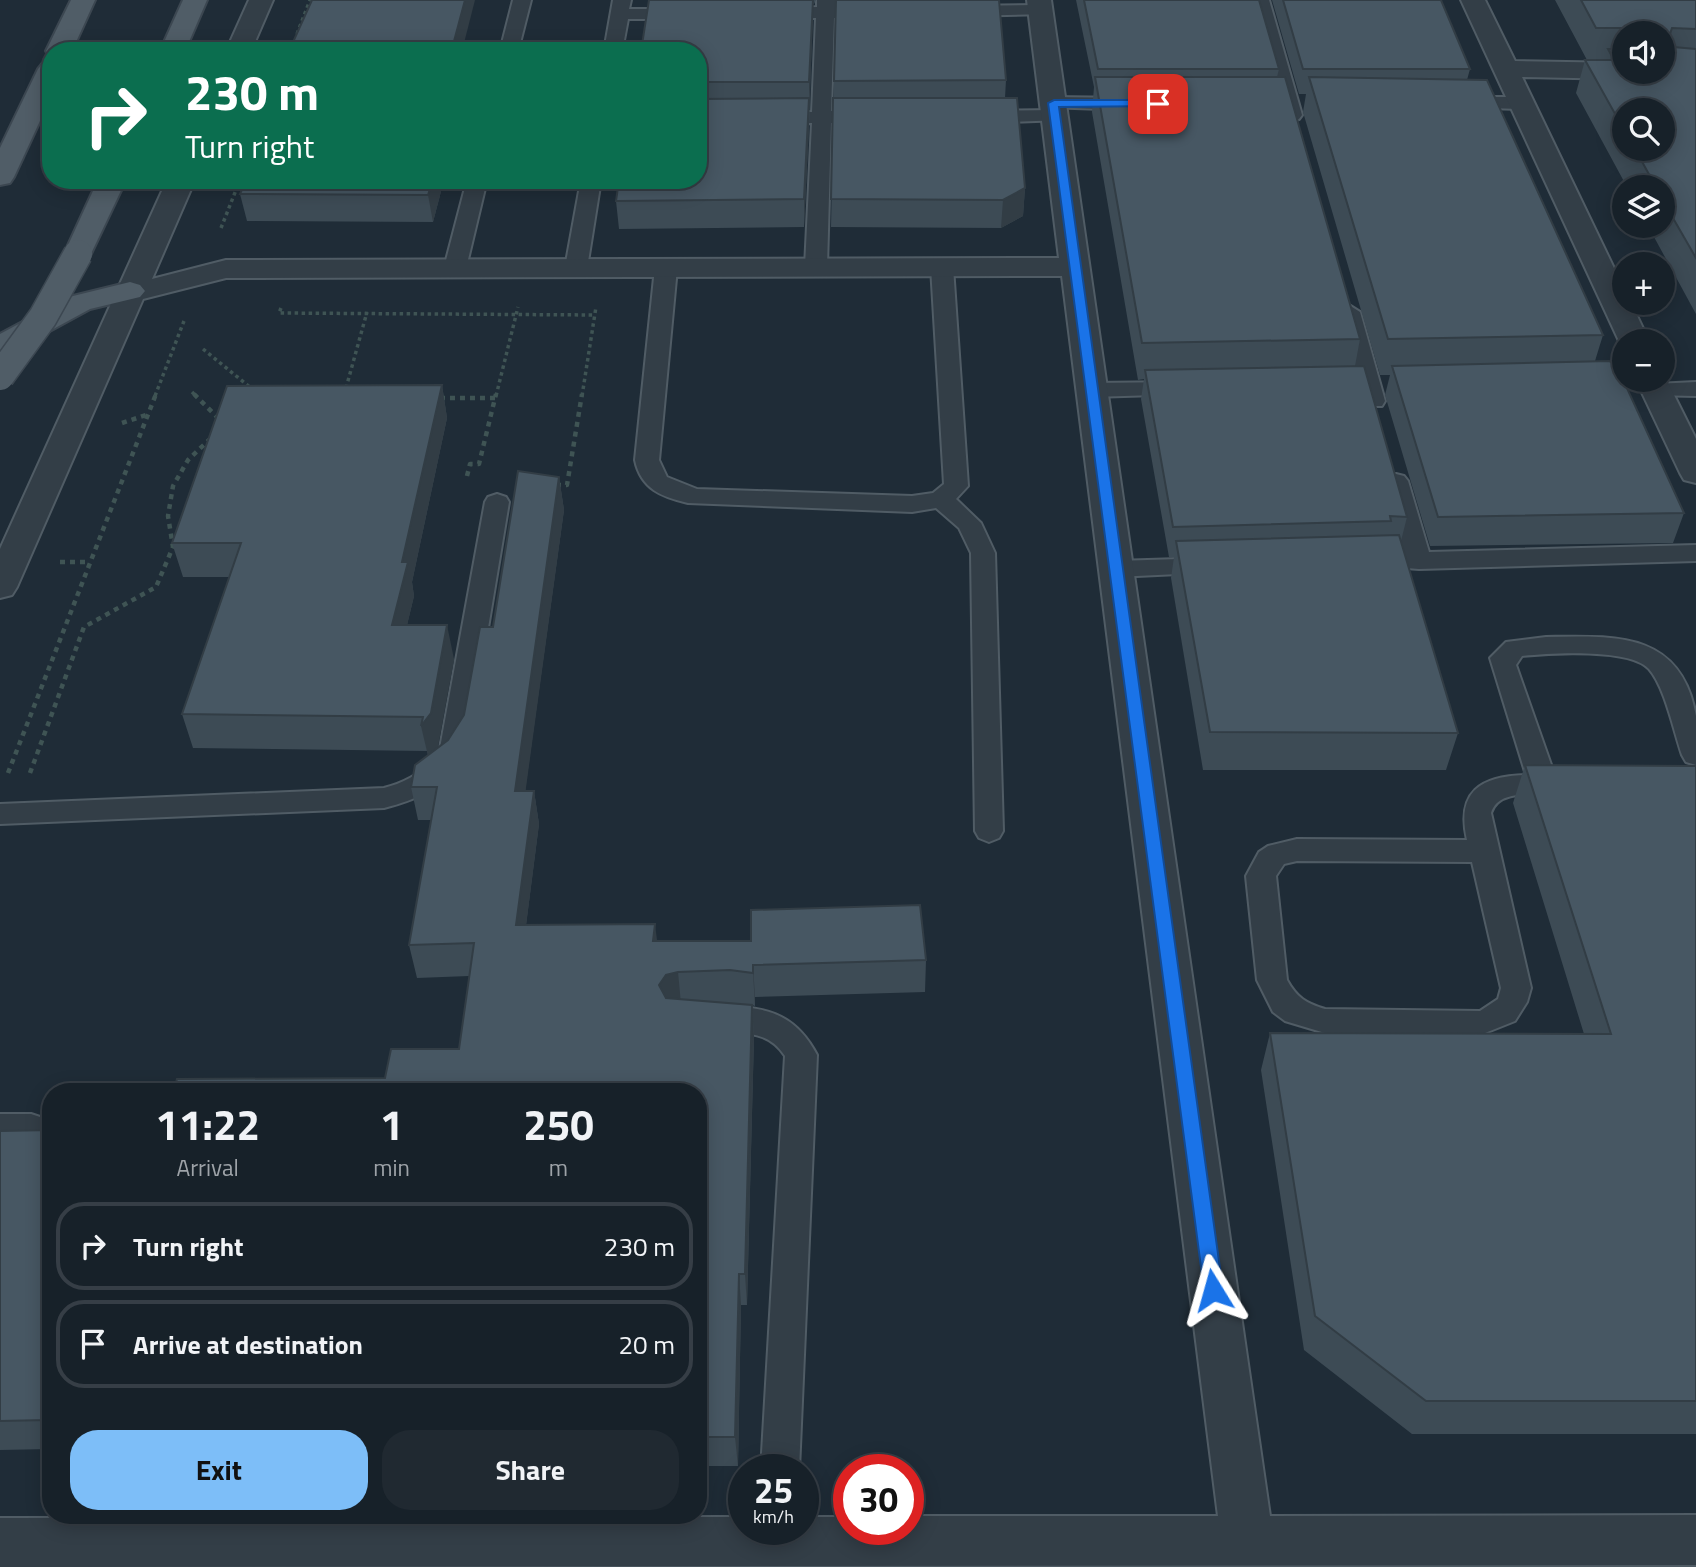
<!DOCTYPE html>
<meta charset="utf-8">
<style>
:root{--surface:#172129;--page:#202931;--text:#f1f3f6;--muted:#9ea3a8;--line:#363e46;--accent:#7dbef8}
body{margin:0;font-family:"Titillium Web",sans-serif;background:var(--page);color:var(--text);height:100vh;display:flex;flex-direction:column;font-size:26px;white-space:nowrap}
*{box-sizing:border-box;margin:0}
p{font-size:23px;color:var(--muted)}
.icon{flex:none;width:38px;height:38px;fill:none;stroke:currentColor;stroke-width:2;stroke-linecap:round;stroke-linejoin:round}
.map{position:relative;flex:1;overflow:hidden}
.drawer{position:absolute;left:42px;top:1083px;width:665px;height:441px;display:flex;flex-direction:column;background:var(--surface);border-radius:28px;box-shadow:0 4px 18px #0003,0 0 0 2px var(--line)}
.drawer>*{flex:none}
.top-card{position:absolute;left:42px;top:42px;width:665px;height:147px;border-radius:28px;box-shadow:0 4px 18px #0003,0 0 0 2px var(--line);background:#0b6e4f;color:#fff;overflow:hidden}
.controls{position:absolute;left:1612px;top:21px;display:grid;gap:14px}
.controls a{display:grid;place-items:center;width:63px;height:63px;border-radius:50%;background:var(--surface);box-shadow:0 4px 18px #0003,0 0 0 2px var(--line);font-size:35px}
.speed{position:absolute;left:728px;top:1454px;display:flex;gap:14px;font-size:35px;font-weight:700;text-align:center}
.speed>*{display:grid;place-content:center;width:91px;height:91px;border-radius:50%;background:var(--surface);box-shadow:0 4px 18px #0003,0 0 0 2px var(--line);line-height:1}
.speed small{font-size:18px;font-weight:400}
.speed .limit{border:10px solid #d22;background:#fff;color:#111}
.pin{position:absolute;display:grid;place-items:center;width:60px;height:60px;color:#fff;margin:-30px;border-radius:14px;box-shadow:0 4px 10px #0006}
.me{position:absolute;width:77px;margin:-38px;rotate:352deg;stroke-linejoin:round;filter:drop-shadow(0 0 5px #0008)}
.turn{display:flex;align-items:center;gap:24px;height:147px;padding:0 28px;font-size:32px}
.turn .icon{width:91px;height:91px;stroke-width:2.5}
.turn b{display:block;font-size:49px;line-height:60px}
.eta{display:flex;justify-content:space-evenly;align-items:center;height:119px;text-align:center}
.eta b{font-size:42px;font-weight:700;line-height:49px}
.cta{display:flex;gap:14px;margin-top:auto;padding:14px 28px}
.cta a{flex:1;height:80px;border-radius:28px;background:var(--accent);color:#111;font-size:28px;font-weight:700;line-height:80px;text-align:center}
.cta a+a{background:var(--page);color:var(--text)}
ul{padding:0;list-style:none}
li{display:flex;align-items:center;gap:21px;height:88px;margin:0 14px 10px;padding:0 14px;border:4px solid var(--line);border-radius:28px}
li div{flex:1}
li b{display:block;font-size:26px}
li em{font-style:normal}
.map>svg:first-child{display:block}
</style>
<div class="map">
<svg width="1696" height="1567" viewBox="0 0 1696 1567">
<rect width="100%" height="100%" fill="#1f2c37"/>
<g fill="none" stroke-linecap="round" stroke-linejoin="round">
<g stroke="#505c65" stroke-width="4">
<g id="lane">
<polygon points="513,0 531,0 518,51 500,51"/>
<polygon points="613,0 631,0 629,9 683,9 692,14 683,19 628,19 622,51 604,51"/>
<polygon points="817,0 835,0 835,7 872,7 881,12 872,17 834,18 831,111 870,111 880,117 870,123 831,123 827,267 816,273 805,267 812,123 698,124 698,112 812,112 816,18 776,18 767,13 776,8 817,7"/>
<polygon points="1251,0 1269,0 1302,115 1299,119 1292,121 1282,115"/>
<polygon points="1041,5 1050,10 1047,14 962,16 953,11 962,6"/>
<polygon points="1053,97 1131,98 1141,104 1131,110 1046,107 1043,103"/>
<polygon points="1459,97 1521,97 1531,103 1521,109 1452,107 1449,103"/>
<polygon points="1056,110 1063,112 1066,116 1063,120 981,123 971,117 981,111"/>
<polygon points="467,180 487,180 466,268 455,274 444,268"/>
<polygon points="581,180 601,180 587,268 576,274 565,268"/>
<path d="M942,261L953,267L968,486L956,499L981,523L995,553L1003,831L999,838L989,842L979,838L975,831L971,553L959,528L936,508L912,512L688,503C662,497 641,489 635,460L655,268L666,262L677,268L659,460L667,477L697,489L912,496L933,493L944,484L931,267Z"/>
<polygon points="1349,305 1360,312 1385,401 1382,406 1366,406 1363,401 1338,312"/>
<polygon points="1585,374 1624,374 1624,380 1657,380 1655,384 1696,382 1696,396 1649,395 1646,390 1648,386 1577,386 1574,381 1577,376"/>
<polygon points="1180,382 1191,389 1188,394 1092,397 1081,390 1092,383"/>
<polygon points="1396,474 1404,476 1408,481 1429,552 1696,545 1696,561 1419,569 1393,567 1389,561 1393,555 1404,553 1384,481 1388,476"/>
<path d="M497,494L506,497L509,502L468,748C449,785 423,798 384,808L0,824V804L384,788C407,782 429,770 440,748L485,502L488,497Z"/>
<polygon points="1211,558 1220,560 1224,566 1220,572 1116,577 1107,575 1103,569 1107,563 1116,561"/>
<path d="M1546,637C1615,636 1681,631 1696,716C1696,731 1696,749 1696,765L1686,762L1682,755C1674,732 1665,687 1649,669C1630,648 1550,653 1522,656L1516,665L1555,776L1567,779L1571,786L1567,793C1545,800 1500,784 1491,813L1531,988L1527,1002L1515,1021L1480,1035L1325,1033L1285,1021L1273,1012L1257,980L1246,876L1259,852L1268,846L1297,839L1467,840C1456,792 1480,776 1526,775L1490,658L1506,642ZM1297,861L1472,862L1501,988L1498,999L1480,1011L1325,1009C1306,1003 1297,998 1287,980L1276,876L1284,864Z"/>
<path d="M716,1006C762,1006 794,1011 817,1055L799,1470H761L785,1056C765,1025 735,1037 705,1027L700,1018L705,1009Z"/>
<polygon points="0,1114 31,1114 43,1118 47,1128 43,1138 31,1142 0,1142"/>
</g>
</g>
<g stroke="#505c65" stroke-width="4">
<g id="street">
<polygon points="249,0 273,0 251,51 226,51"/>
<polygon points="1027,0 1051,0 1270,1516 1696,1515 1696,1565 0,1567 0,1518 744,1517 744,1530 803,1530 803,1517 849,1517 849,1530 908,1530 908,1516 1218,1516 1062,276 226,278 143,299 17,587 12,595 0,598 0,549 167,180 195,180 152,279 226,260 1059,258"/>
<polygon points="1461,0 1485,0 1515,61 1624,63 1624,72 1636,72 1633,76 1624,79 1522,77 1624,289 1624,303 1631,303 1649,341 1624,341 1624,348 1619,341"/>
<polygon points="1663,373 1696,439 1696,483 1684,480 1680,473 1636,380 1662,380"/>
</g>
</g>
<g stroke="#3c4751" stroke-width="4">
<g id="primary">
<polygon points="71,0 95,0 72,51 51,51 50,56 46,51"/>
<polygon points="183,0 207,0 185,51 160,51"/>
<polygon points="51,61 51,97 14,177 10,183 0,185 0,148 38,69 42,64"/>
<polygon points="98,180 126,180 88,260 78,263 68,260 64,254"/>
<polygon points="130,282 140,285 145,291 140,297 90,309 11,352 0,355 0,334 69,297"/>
</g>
</g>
<g stroke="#3f5454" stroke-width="3.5" stroke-dasharray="3.5 3.5" stroke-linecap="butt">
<polyline points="297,34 310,0"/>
<polyline points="221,228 240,180"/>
<polyline points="281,308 279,313 595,315"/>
<polyline points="203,349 251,388"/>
<polyline points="346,388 367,312"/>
<polyline points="192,392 196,396"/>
<polyline points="155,396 184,321"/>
<polyline points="496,396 518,307"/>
<polyline points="582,396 596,307"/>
</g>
<g stroke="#3f5454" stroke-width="4.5" stroke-dasharray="5 5" stroke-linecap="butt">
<polyline points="194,394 219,419"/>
<polyline points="440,398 495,398"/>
<polyline points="122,423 146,415"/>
<polyline points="467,476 470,464 479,464 496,394"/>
<polyline points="556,485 567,485 582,394"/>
<polyline points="60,562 87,562"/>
<polyline points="8,773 156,394"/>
<polyline points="30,773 84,627 156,587 173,547 168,516 173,486 188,460 211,438"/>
</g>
<use href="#lane" fill="#333e47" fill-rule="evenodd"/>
<use href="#street" fill="#333e47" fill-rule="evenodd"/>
<use href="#primary" fill="#505d67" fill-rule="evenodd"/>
<g stroke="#3c4751" stroke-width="31" stroke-linecap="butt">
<polyline id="primary-bridge" points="0,376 43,317 78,254"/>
</g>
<use href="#primary-bridge" stroke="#505d67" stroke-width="28"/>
</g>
<g fill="#3d4b55" fill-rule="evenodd">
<polygon points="649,0 816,0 814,4 813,4 809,126 804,227 619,229 616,201 698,180 698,51"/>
<polygon points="1076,0 1259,0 1279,69 1277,77 1360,339 1355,366 1407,517 1401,541 1458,733 1446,770 1203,770 1171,578 1174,557 1169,557 1141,399 1144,379 1138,380 1092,112 1094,87"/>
<polygon points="1272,0 1441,0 1470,69 1467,80 1603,335 1595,361 1684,513 1673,543 1430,546 1385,395 1390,375 1380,375 1303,112 1306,94 1299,94"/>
<path d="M1555,0H1696V314L1648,226H1662V187H1627L1576,93L1585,60H1587ZM1624,33H1662L1624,72ZM1624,110L1662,149H1624Z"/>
<polygon points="1006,80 1005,98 1025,188 1023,216 1001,228 831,227 834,81"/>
<polygon points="444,180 433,222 247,221 240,194"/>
<polygon points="442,385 447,418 412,582 414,596 407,625 454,659 436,749 448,740 464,715 493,627 559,477 564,510 525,791 534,791 539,824 526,925 657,941 926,960 925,992 755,997 755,1006 752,1005 754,1037 747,1305 741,1305 738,1466 698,1466 698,1092 385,1078 459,1049 469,976 417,978 409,945 431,820 418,820 411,787 428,755 427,751 193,748 182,714 229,577 183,577 172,543"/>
<polygon points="1525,765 1696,766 1696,1434 1412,1434 1304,1350 1261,1070 1270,1033 1584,1034 1513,803"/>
<polygon points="51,1130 51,1449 0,1450 0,1131"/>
</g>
<g fill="#323d45">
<polygon points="465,0 475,0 462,51 454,51 453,45"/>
<polygon points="813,0 813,20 809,109 809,82"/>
<polygon points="1669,37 1662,59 1662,38"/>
<polygon points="809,98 809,126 804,227 804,199"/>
<polygon points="433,180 444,180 433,222 428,195"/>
<polygon points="1025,188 1023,216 1001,228 1003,200"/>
<polygon points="442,385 447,418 412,582 414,596 399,659 392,625 402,562"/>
<polygon points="559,477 564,510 521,824 515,791"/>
<polygon points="447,625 454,659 438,747 429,760 421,726"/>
<polygon points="534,791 539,824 522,957 516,925"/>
<polygon points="655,924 659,956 653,941"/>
<polygon points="753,965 755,997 755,1006 753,973"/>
<polygon points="678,972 681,1004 669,1007 659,985 666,975"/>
<polygon points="752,1005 754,1037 747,1305 745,1274"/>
<polygon points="739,1274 741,1305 738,1466 735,1437"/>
<polygon points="51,1405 51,1427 47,1420"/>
</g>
<g fill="#475763" stroke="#323d45" stroke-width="2">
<polygon points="312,0 465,0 453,45 456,46 454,51 289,51"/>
<polygon points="649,0 813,0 809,82 698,82 698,51 641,51"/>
<polygon points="836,0 999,0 1006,80 834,81"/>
<polygon points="1084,0 1259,0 1279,69 1098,69"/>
<polygon points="1283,0 1441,0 1470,69 1303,69"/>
<polygon points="1581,0 1696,0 1696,29 1672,28 1669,37 1662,38 1662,33 1635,33 1633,28 1596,28"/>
<polygon points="1662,46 1696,49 1696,258 1662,199 1662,187 1656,187 1635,149 1662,149 1662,110 1624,110 1624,130 1585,60 1614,60 1608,49 1624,49 1624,72 1662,72"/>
<polygon points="1095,77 1285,77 1360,339 1142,343"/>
<polygon points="1309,77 1487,80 1603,335 1388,339"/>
<polygon points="809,98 804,199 616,201 619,180 698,180 698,99"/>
<polygon points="833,98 1017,98 1025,188 1003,200 831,199"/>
<polygon points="246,180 433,180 428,195 240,194"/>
<polygon points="1609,361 1616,364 1684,513 1438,517 1392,366"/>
<polygon points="1364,366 1407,517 1390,516 1391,521 1173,527 1145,370"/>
<polygon points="442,385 402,562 408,562 392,625 447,625 431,713 421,726 423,717 182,714 241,543 172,543 227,386"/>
<polygon points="518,471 559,477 515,791 534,791 516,925 655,924 653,941 751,941 751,910 920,905 926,960 753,965 753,973 730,970 678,972 666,975 659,985 666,998 752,1005 745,1274 739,1274 735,1437 698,1437 698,1092 173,1092 177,1079 385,1078 391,1049 459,1049 474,943 409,945 437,787 411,787 415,765 448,740 464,715 480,627 493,627"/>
<polygon points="1399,535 1458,733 1210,732 1176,541"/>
<polygon points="1525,765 1696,766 1696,1401 1426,1401 1315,1316 1270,1033 1611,1034"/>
<polygon points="51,1130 51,1405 47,1420 0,1421 0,1131"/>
</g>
<polygon fill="#1a73e8" stroke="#114b97" stroke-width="2" points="1158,100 1162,101 1162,106 1059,107 1223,1290 1220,1296 1213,1299 1206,1296 1204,1290 1048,103 1054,100"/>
</svg>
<div class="controls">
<a><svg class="icon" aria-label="sound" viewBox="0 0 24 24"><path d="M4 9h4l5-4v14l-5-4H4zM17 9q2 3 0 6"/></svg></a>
<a><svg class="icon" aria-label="search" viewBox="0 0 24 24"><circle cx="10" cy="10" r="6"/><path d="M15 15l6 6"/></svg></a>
<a><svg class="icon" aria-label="layers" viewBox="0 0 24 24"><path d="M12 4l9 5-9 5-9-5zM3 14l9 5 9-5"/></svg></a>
<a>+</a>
<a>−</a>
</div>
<div class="speed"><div>25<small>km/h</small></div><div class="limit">30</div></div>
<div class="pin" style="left:1158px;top:104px;background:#d93025"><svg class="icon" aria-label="arrive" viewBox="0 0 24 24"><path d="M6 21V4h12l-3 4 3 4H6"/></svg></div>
<svg class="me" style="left:1213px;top:1290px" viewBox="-20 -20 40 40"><path d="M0-17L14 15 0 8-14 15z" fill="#1a73e8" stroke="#fff" stroke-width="4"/></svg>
<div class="top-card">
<div class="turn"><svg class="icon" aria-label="right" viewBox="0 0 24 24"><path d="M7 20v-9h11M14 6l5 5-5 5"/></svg><div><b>230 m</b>Turn right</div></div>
</div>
<section class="drawer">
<div class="eta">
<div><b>11:22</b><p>Arrival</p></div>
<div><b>1</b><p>min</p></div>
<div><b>250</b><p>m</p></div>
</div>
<ul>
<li><svg class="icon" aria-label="right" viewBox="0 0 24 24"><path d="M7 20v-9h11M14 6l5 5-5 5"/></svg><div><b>Turn right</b></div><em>230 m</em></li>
<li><svg class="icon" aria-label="arrive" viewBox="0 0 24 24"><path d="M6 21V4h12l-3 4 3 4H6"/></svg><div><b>Arrive at destination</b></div><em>20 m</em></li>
</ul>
<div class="cta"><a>Exit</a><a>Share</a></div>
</section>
</div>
